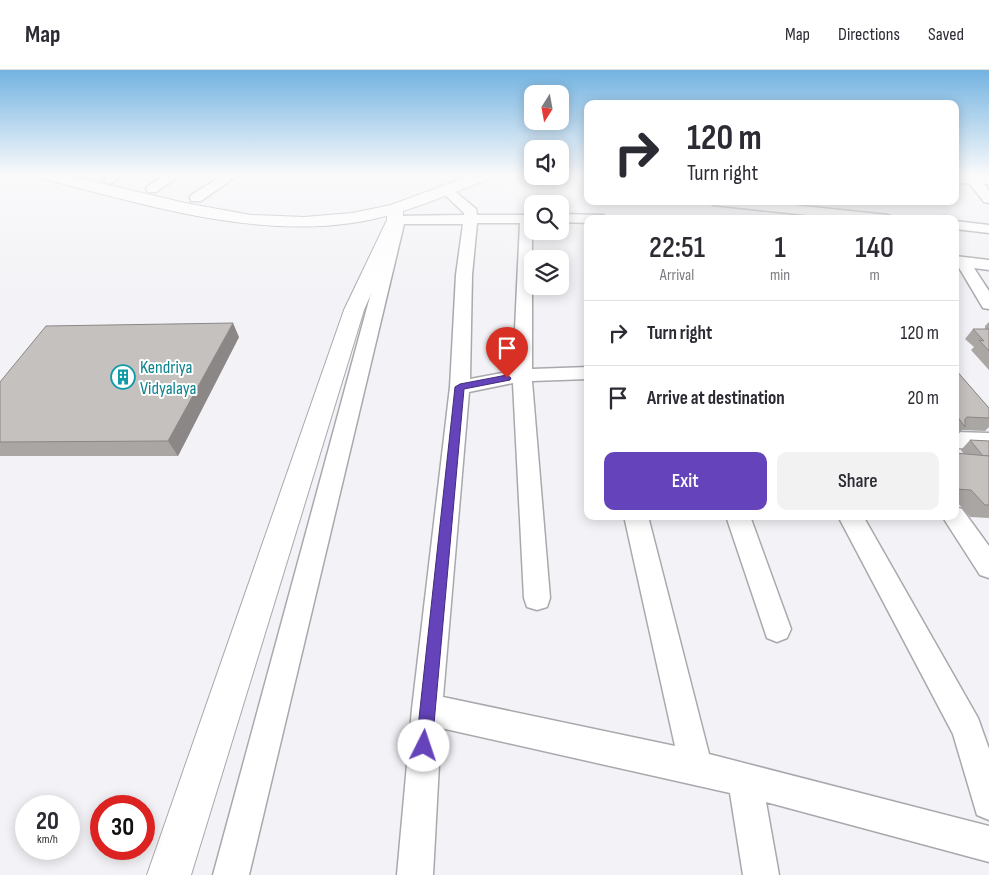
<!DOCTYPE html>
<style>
:root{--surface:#fff;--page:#f2f2f3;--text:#2b2b33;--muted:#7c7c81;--line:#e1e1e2;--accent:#6443bb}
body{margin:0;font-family:"Sofia Sans Condensed",sans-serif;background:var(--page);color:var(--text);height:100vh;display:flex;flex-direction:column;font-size:19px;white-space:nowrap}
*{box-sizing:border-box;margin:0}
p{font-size:16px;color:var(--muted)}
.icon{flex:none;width:28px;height:28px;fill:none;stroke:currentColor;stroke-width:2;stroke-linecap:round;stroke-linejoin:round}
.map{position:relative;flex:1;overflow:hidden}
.side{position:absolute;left:584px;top:145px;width:375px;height:305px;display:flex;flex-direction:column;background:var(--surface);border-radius:10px;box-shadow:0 2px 12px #0003}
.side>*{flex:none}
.banner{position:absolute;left:584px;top:30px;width:375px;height:105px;border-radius:10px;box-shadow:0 2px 12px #0003;background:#fff;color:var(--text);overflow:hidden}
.needle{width:32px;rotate:191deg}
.buttons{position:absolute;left:524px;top:15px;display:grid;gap:10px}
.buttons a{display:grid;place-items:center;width:45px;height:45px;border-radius:10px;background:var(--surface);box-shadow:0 2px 12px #0003;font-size:25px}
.speed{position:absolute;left:15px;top:725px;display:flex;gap:10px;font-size:25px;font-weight:700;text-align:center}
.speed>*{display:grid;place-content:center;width:65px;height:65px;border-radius:50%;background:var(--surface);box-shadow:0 2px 12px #0003;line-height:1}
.speed small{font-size:12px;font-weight:400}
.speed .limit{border:8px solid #d22;background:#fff;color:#111}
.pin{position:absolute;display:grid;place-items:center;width:42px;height:42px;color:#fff;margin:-51px -21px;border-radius:50% 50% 50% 0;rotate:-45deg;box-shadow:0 0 5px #0007}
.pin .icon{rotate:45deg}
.me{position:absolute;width:55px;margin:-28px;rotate:4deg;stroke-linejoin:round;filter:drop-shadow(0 0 4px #0008)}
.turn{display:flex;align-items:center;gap:18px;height:105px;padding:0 20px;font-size:22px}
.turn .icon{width:65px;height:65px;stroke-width:2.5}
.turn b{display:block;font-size:35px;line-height:42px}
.eta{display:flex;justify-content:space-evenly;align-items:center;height:85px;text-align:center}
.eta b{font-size:30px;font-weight:600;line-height:35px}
.button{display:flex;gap:10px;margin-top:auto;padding:10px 20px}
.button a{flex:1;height:58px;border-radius:10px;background:var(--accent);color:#fff;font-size:20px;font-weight:600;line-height:58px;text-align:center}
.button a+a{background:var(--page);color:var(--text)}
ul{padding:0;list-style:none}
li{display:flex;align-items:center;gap:15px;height:65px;padding:0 20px;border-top:1px solid var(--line)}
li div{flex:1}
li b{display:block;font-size:19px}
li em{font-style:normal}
header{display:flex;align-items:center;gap:30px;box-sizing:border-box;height:70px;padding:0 25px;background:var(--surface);border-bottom:1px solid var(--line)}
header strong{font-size:24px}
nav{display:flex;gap:28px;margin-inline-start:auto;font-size:18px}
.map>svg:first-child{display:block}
</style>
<header>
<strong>Map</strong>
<nav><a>Map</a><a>Directions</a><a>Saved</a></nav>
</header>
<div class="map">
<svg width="989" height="805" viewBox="0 0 989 805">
<rect width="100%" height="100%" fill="#f3f3f7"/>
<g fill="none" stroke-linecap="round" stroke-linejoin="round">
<g stroke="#a9a9ad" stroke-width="3">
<g id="street">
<polygon points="108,105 124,105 109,114 103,110"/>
<polygon points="166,105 181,105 156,122 148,122 146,119 148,116"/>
<polygon points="223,105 238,105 201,131 191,131 190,128 191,125"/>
<polygon points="955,105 989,106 989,114 983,113 989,121 989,133 984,132 969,113 955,113"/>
<path d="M447,117L451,118L476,139L477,145H532V299L588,297V309L532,311L550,528L547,537L537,540L527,537L524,528L513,313L469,322L443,627L675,676L624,446H648L709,684L989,756V792L766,732L779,805H743L730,723L441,658L433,805H397L412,639L450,317L456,205L463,154H404L249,805H213L390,153L388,150L395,146L464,145V143L441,121ZM477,153H520L513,301L470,309L472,205Z"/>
<polygon points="707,131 754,131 888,145 895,149 846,149 713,135"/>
<polygon points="560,144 603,145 610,149 588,149 588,153 560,152"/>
<polygon points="955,151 989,155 989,163 955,159"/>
<polygon points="955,186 989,190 989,200 974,198 989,221 989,239 983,238 958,196 955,196"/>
<polygon points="955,362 989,363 989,379 955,378"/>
<polygon points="955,437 962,439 989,476 989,508 980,505 942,446 955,446"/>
<polygon points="726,446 750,446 791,559 787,568 777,572 767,568"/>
<polygon points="838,446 863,446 978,648 989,679 989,750 977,745 953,664"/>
</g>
</g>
<g stroke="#a9a9ad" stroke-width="2">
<polygon id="secondary" points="395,134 401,136 403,139 403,150 364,240 191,805 147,805 344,240 387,150 387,139 389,136"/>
</g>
<g stroke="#a9a9ad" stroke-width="2">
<path id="primary" d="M38,105H66L185,133L251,145L304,147L352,143L391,135L472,105H494L492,108C446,125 401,146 352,153C250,168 139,133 40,108Z"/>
</g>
<use href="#street" fill="#fff" fill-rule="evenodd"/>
<use href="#secondary" fill="#fff" fill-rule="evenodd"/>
<use href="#primary" fill="#fff" fill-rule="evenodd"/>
</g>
<g fill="#a9a6a4">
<polygon points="774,131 797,131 796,134"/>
<polygon points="989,252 989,300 971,280 974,277 965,269 973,259 985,259 985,256"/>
<polygon points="239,267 178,386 0,386 0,312"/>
<polygon points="955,299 989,338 989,357 985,361 962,360 955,368"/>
<polygon points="970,370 989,371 989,448 970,447 957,432 955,432 955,383 964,384 961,380"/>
</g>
<polygon fill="#8a8786" points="233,253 239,267 178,386 168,371"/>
<g fill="#c5c1bf" stroke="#8a8786">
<polygon points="233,253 168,371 0,372 0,312 46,256"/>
<polygon points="973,259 989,259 989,281 979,270 984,271"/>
<polygon points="955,299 989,338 989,348 967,347 965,349 965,357 957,346 955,346"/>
<polygon points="970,370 989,371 989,386 983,386"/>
<polygon points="955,383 989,386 989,435 985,435 971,420 955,419"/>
</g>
<linearGradient id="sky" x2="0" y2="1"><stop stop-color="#73b3e1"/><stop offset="0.48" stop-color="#fafafb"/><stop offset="1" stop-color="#fafafb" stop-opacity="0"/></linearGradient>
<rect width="989" height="218" fill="url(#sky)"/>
<polygon fill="#6443bb" stroke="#412c7a" points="507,305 511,308 510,310 464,319 432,676 430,682 424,684 418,682 416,676 455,317 460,314"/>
<defs>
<g id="building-ring" transform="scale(1.25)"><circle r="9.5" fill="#fff" stroke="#0f9aa8" stroke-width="1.5"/><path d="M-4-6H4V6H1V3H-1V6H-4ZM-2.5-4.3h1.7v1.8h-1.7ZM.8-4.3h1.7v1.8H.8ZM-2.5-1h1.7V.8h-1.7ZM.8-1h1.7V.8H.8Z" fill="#0f9aa8"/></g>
</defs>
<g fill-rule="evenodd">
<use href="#building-ring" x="123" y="307"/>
</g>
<g text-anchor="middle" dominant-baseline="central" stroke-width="4" stroke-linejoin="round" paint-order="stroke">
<g font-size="18" fill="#0d838f" stroke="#fff" text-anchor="start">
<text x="140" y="297">Kendriya<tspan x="140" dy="21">Vidyalaya</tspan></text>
</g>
</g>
</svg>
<div class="buttons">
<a><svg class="needle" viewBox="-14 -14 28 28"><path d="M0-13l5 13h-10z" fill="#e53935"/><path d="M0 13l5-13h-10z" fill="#7c7c81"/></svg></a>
<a><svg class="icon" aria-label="sound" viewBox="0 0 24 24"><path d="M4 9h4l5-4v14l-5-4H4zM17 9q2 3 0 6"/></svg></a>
<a><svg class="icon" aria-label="search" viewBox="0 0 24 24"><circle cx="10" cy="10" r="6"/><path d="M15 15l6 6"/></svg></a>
<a><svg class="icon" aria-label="layers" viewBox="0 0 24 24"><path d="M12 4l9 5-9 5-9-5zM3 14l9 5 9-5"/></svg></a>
</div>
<div class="speed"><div>20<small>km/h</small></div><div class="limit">30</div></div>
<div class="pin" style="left:507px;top:308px;background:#d93025"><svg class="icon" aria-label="arrive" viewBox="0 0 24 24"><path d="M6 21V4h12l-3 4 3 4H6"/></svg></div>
<svg class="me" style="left:424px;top:676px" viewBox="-20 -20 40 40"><circle r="19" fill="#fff"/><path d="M0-13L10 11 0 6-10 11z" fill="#6443bb"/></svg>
<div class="banner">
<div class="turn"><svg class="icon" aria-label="right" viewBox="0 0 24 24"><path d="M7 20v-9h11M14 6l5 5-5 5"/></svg><div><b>120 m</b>Turn right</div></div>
</div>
<section class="side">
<div class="eta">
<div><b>22:51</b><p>Arrival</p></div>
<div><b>1</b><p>min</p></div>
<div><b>140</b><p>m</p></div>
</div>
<ul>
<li><svg class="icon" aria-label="right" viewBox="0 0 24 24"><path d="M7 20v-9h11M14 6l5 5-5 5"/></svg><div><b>Turn right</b></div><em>120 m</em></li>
<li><svg class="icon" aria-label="arrive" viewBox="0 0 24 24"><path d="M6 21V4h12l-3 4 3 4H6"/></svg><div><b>Arrive at destination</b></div><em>20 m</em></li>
</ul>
<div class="button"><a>Exit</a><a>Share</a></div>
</section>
</div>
